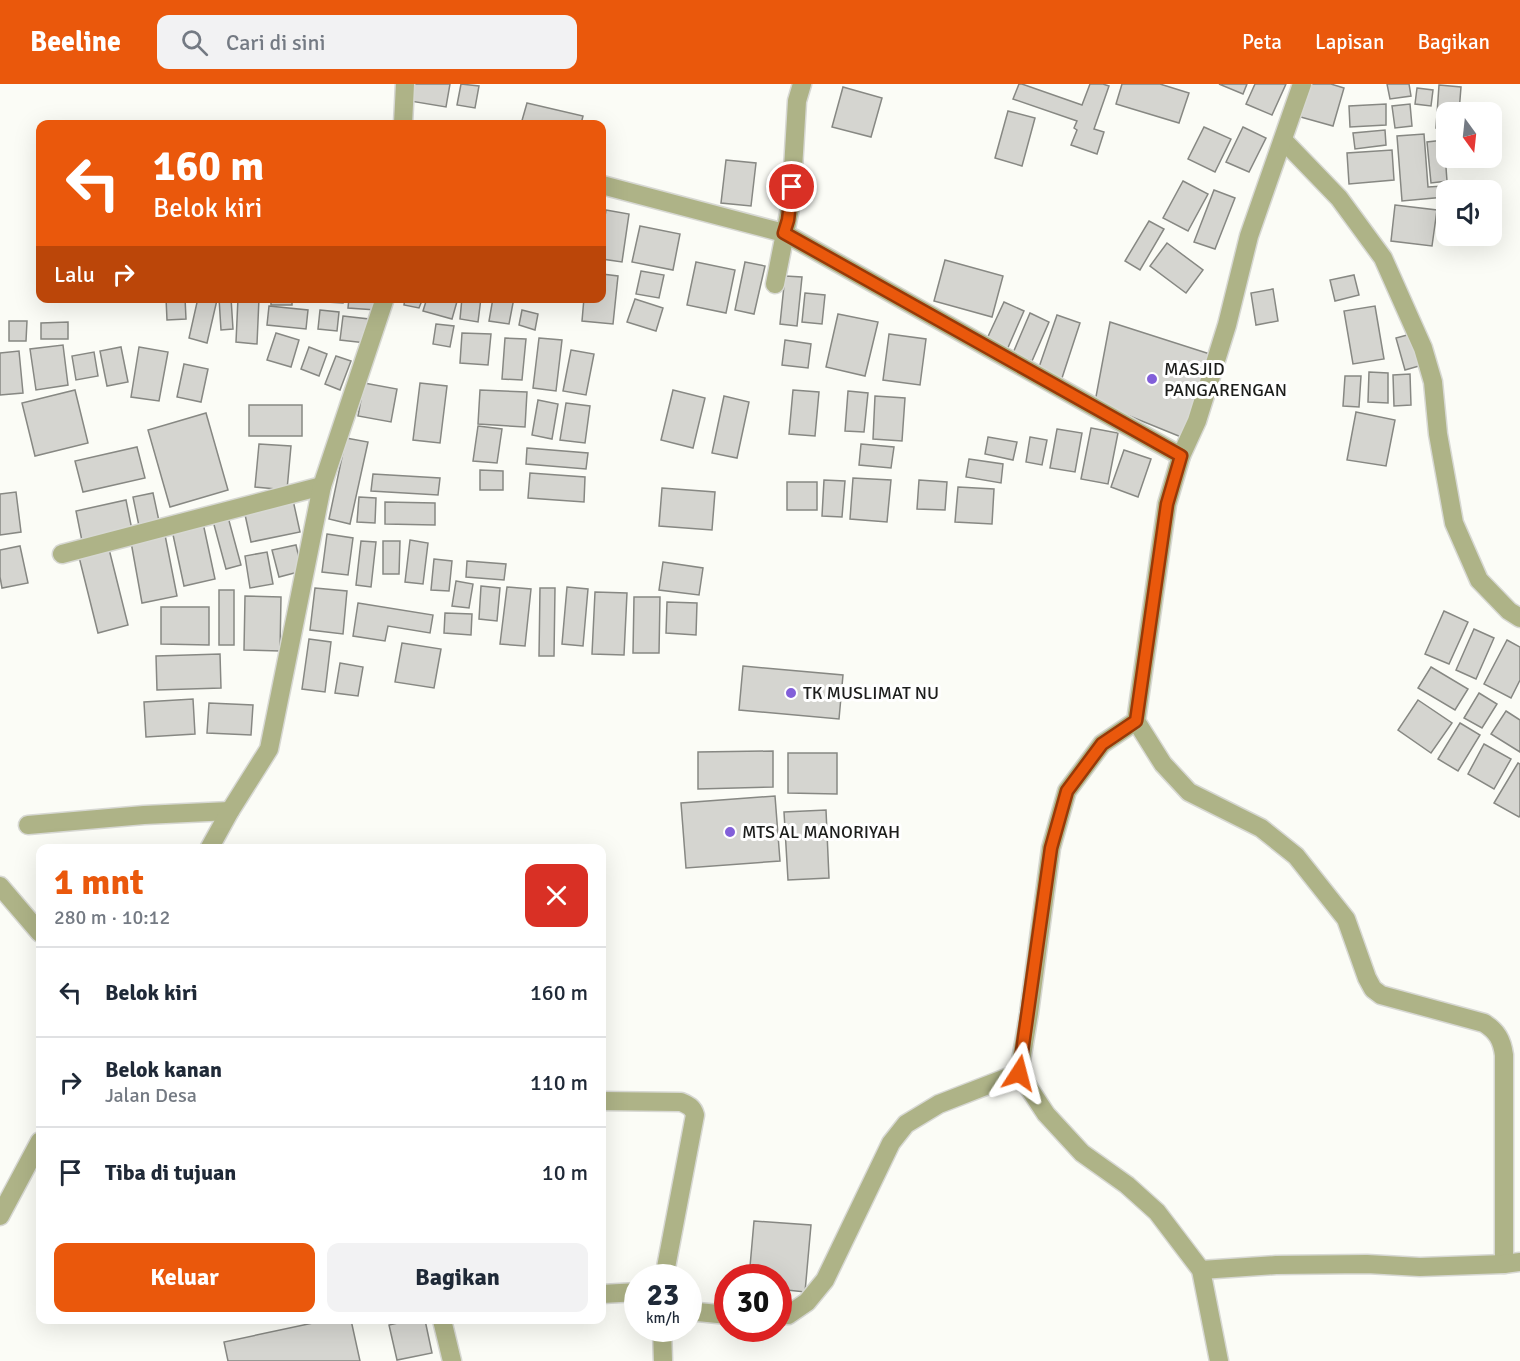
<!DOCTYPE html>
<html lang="id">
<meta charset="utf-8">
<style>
:root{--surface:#fff;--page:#f2f2f3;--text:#1f2937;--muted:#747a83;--line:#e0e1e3;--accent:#ea580c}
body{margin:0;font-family:Signika,sans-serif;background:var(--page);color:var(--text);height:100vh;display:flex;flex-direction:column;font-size:22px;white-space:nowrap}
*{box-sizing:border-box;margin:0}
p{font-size:20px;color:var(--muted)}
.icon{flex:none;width:33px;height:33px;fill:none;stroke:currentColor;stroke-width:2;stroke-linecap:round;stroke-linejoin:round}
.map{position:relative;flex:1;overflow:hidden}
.drawer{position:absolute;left:36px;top:760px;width:570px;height:480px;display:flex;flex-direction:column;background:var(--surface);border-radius:12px;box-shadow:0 6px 24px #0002}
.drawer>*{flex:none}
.top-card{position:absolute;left:36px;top:36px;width:570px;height:183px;border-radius:12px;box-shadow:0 6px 24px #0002;background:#ea580c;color:#fff;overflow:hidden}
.needle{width:39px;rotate:165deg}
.buttons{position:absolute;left:1436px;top:18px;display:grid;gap:12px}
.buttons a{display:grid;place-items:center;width:66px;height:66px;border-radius:12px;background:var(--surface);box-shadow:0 6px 24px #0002;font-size:30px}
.speed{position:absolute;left:624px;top:1180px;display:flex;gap:12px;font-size:30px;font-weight:700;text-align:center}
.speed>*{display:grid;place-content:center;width:78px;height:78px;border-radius:50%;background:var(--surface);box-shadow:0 6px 24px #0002;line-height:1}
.speed small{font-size:15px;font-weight:400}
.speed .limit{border:9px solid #d22;background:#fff;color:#111}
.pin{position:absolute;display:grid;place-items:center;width:51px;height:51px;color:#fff;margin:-26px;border:3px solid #fff;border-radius:50%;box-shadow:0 2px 6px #0007}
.me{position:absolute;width:66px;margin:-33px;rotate:9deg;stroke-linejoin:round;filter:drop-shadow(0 0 4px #0008)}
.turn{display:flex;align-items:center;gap:21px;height:126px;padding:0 18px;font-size:27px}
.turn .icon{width:78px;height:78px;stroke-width:2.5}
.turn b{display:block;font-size:42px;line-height:51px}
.then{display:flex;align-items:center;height:57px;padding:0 18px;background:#0003;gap:12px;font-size:22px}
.round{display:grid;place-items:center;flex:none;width:63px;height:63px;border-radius:12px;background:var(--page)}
.headline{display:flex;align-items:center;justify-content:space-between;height:102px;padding:0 18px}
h1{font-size:36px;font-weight:800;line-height:45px;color:var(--accent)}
.button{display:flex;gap:12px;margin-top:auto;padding:12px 18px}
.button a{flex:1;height:69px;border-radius:12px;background:var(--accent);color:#fff;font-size:24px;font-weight:800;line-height:69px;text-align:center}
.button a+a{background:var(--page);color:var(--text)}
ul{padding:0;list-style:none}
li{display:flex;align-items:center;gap:18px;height:90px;padding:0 18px;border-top:2px solid var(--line)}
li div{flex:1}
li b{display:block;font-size:22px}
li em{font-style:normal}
header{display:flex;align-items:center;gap:36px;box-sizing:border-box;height:84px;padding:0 30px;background:var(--accent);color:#fff}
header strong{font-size:28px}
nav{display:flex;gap:33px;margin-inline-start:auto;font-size:21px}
.search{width:420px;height:54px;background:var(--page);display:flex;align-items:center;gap:15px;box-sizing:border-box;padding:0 21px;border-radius:12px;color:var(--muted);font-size:22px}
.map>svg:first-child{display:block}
</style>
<header>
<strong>Beeline</strong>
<div class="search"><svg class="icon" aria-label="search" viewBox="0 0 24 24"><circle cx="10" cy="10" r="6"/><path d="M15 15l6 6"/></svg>Cari di sini</div>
<nav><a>Peta</a><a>Lapisan</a><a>Bagikan</a></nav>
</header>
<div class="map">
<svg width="1520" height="1277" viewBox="0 0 1520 1277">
<rect width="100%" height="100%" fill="#fbfcf6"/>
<g fill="#d5d5d0" stroke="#878883" stroke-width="1.5">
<polygon points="414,0 450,0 446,23 410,17"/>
<polygon points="461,0 479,2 475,24 457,21"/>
<polygon points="1019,0 1022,0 1082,21 1090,0 1103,0 1109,2 1094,45 1104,48 1097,70 1071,61 1077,46 1074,44 1077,37 1013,15"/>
<polygon points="1122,0 1160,0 1189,9 1179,39 1116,20"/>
<polygon points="1219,0 1247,0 1243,10"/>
<polygon points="1255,0 1286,0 1272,31 1246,20"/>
<polygon points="1306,0 1331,0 1344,4 1333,42 1297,32"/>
<polygon points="1387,0 1409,0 1411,12 1390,15"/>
<polygon points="1439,1 1461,3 1459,28 1446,28 1446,44 1436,44"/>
<polygon points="843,3 882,14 871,53 832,43"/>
<polygon points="1417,4 1433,6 1431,22 1415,20"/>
<polygon points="527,19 583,32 581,40 521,40"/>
<polygon points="1386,20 1386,41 1350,43 1349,22"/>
<polygon points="1410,20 1412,42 1395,44 1392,22"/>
<polygon points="1008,27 1035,34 1022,82 995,74"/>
<polygon points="1204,43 1231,55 1215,88 1188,75"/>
<polygon points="1243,43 1266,54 1249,88 1226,78"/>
<polygon points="1385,46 1386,61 1355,65 1353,49"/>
<polygon points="1424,50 1428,103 1444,102 1445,113 1402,117 1397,52"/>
<polygon points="1444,56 1447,97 1431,99 1427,58"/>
<polygon points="1392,66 1394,96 1349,100 1347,69"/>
<polygon points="726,76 756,79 751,122 721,119"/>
<polygon points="1183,97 1208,110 1188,147 1163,134"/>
<polygon points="1214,106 1235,114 1215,165 1194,158"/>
<polygon points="1395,121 1437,126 1432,162 1391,157"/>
<polygon points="606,126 629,130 622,178 602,175 602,151"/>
<polygon points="1149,137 1164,145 1140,186 1125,177"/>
<polygon points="640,142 680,150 673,186 632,178"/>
<polygon points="1167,159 1203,186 1186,209 1150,182"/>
<polygon points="945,176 1003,192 992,233 934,217"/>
<polygon points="696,178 735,186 726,229 687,221"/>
<polygon points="745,178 765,182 754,230 735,226"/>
<polygon points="641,187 664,191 659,214 636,210"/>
<polygon points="602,190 618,192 613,240 582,237 584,214 602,214"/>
<polygon points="1354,191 1359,211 1335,217 1330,196"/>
<polygon points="785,192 802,193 797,242 780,240"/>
<polygon points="1273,205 1278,237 1256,241 1251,209"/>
<polygon points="805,209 825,211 822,240 802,238"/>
<polygon points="166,214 185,214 186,235 167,236"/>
<polygon points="198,214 217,216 207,259 189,254"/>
<polygon points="219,214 231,214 233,245 221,246"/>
<polygon points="238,214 259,214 257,260 236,258"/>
<rect x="271" y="214" width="21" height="7"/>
<polygon points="309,214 343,214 343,219 309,217"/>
<polygon points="349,214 376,214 376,226 348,224"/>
<polygon points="405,214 423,214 419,224 404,221"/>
<polygon points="427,214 458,214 452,235 423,227"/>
<polygon points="462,214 481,214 478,238 460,235"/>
<polygon points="493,214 514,214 509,240 489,237"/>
<polygon points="635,215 663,224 656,247 627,238"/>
<polygon points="1004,218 1024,227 1006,268 985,259"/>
<polygon points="269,222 308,226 306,245 267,241"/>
<polygon points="1375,222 1384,275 1353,280 1344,227"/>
<polygon points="320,226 339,228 337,247 318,245"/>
<polygon points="522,226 538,230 535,246 519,241"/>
<polygon points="1030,229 1049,238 1032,277 1013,269"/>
<polygon points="838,230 878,238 865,292 826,283"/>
<polygon points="1057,231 1080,239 1061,297 1037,289"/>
<polygon points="343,232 369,235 366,259 340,256"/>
<polygon points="9,237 27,237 26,257 9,257"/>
<polygon points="68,238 68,255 41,255 41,239"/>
<polygon points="1110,238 1213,271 1186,355 1095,318"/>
<polygon points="436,240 454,242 450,263 433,260"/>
<polygon points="276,249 299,256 291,283 267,276"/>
<polygon points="462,249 491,250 488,281 460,279"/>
<polygon points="889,250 926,255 920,301 883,296"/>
<polygon points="1411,250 1419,282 1405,286 1396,254"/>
<polygon points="505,254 526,255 522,296 502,295"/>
<polygon points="539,254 562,256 556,307 533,304"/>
<polygon points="785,256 811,260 808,284 782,281"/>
<polygon points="63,261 68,301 36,306 30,265"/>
<polygon points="121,263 128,298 107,302 100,267"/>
<polygon points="139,263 168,268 159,317 131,313"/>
<polygon points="309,263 327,270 319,292 301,285"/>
<polygon points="571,266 594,270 586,311 563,307"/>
<polygon points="19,267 23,309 0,311 0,269"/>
<polygon points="94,268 98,292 76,296 72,272"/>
<polygon points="336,272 351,277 340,306 325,300"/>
<polygon points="184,280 208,285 201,318 177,313"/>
<polygon points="1369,288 1388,289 1388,319 1368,318"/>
<polygon points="1410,290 1411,321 1394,322 1393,291"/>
<polygon points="1345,292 1361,292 1359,323 1343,322"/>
<polygon points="364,299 397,305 391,338 358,332"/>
<polygon points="420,299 447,302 440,359 413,356"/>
<polygon points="75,306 88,359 35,372 22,319"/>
<polygon points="480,306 527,308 525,343 478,340"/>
<polygon points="673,306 705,314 693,364 661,356"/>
<polygon points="793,306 819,308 815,352 789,350"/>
<polygon points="848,307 868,309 864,348 845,347"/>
<polygon points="724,312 749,318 737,374 712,369"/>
<polygon points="875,312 905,314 902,357 873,355"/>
<polygon points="538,316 558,320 552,355 532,351"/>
<polygon points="566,319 590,322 585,359 560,356"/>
<rect x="249" y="321" width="53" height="31"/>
<polygon points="1356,328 1395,336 1386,382 1347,376"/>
<polygon points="206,329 228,406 170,423 148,346"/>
<polygon points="478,342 502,345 497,379 473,377"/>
<polygon points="1091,344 1118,349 1108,400 1081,395"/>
<polygon points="1057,345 1082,349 1075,388 1050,384"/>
<polygon points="988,353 1017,358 1013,376 985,370"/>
<polygon points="1030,353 1047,356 1042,381 1026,378"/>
<polygon points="346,354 368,358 350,440 329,435"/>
<polygon points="259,360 291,362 287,406 255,403"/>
<polygon points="861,360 894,363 891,384 859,381"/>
<polygon points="137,363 145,394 83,408 75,377"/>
<polygon points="527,364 588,369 586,385 526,380"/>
<polygon points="1124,366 1151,375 1138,413 1111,403"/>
<polygon points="969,375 1003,380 1001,399 966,393"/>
<polygon points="480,386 503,387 503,406 480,406"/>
<polygon points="530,389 585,393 584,418 528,414"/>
<polygon points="373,390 440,394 438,411 371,407"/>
<polygon points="853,394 891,396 887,438 850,435"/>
<polygon points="824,396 845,397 842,433 822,432"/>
<polygon points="919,396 947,398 945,426 917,425"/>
<rect x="787" y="398" width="30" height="28"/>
<polygon points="958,403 994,405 992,440 955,438"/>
<polygon points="662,404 715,408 712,446 659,442"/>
<polygon points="16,408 21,448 0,451 0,410"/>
<polygon points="153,409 159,437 139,442 133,413"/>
<polygon points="359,413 376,414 375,439 357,438"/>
<polygon points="126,416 132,446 82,457 76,427"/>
<polygon points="293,416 300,448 251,458 244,426"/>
<polygon points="385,418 435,419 435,441 385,440"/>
<polygon points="228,433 241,481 226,485 213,437"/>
<polygon points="203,439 215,495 184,502 172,446"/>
<polygon points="327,450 353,454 348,491 322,488"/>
<polygon points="165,451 177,512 142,519 131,458"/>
<polygon points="410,456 428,459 423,500 405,498"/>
<polygon points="361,457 376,458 371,503 356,501"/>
<polygon points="383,457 400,457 399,490 383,490"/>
<polygon points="296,461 302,487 279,493 272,466"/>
<polygon points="20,462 28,499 2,504 0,493 0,466"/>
<polygon points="109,465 128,541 98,549 79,473"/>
<polygon points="267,468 273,500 250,504 245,472"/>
<polygon points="434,475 452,477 449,507 431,506"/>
<polygon points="467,477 506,480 504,496 466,493"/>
<polygon points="663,478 703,484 699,511 659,506"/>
<polygon points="456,497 473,500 469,524 452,522"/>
<polygon points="481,502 500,504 497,537 479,535"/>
<polygon points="507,503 531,505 525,562 500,560"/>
<polygon points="567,503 588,505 583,562 562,560"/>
<polygon points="315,504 347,507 343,550 310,546"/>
<polygon points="540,504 555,504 554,572 539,572"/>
<rect x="219" y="506" width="15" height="55"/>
<polygon points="595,508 627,509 624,571 592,570"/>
<polygon points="245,512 281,513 280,567 244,566"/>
<polygon points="634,513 660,513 659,569 633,569"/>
<polygon points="667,518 697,519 696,551 666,549"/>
<polygon points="358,519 433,531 430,549 388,542 385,557 353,552"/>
<polygon points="161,523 209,523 209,561 161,560"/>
<polygon points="1444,527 1468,538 1449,580 1425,570"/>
<polygon points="445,529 472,530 471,551 444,549"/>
<polygon points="1474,545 1494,554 1476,595 1456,586"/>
<polygon points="309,555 331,558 325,608 302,605"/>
<polygon points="1507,556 1520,563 1520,596 1511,614 1484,600"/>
<polygon points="402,559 441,565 434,604 395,598"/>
<polygon points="220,570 221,604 157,606 156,572"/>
<polygon points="340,579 363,583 358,612 335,609"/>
<polygon points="743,582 843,591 839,635 739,626"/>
<polygon points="1431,583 1468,605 1455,626 1418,604"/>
<polygon points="1479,609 1497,620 1482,644 1464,634"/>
<polygon points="193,615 195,650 146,653 144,618"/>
<polygon points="1418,616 1452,639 1431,669 1398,646"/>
<polygon points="209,619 253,621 251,651 207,649"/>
<polygon points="1506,627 1520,636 1520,668 1491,650"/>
<polygon points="1460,639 1480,651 1458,687 1438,675"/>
<polygon points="1484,660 1511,675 1494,705 1468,690"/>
<polygon points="773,667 773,703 698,705 698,668"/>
<polygon points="788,669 837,669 837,710 788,709"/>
<polygon points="1518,679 1520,680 1520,731 1519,733 1494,719"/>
<polygon points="775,712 780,777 686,784 681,719"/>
<polygon points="826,726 829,794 788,796 784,728"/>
<polygon points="754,1137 811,1141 805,1208 778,1205 778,1194 749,1194"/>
<polygon points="327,1236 351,1236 360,1277 228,1277 224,1258"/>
<polygon points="411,1236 425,1236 432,1269 397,1276 389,1241"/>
</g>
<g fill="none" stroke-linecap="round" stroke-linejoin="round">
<g stroke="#d7d8d3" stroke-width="21">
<g id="minor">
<polyline points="1283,56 1339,114 1383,174 1423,264 1433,298 1438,350 1454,439 1479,496 1509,527 1520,534"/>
<polyline points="602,101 784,149 1181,372"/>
<polyline points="775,200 791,119 797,17 802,0"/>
<polyline points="62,470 322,402"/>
<path d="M1136,637L1163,680L1189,708L1261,744L1296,772L1346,835L1367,894L1373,905L1381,911L1484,939C1497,947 1502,956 1504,971V1180"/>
<polyline points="28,741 144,731 230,727"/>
<path d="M602,1017L681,1018C688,1021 693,1023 695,1031L664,1194"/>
<polyline points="1201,1186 1276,1181 1367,1180 1420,1183 1504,1180 1520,1178"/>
<polyline points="602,1210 638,1208"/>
<polyline points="688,1227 728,1231"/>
<polyline points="778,1231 788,1231 807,1218 825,1196 891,1059 906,1040 939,1020 1019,989"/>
<polyline points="442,1236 452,1277"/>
<polyline points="662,1245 663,1277"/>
<polyline points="1219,1277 1201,1186 1157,1128 1127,1101 1082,1069 1046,1030 1019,989 1029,929 1051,764 1067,707 1102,660 1136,637 1167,420 1181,372 1197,337 1227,241 1249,152 1302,0"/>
</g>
</g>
<g stroke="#d7d8d3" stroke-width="21">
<g id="tertiary">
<polyline points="403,40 405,0"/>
<polyline points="209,765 230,727 269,665 322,402 385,214"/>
<polyline points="0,802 40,849"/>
<polyline points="0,1132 40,1057"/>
</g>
</g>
<use href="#minor" stroke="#aeb387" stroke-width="18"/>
<use href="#tertiary" stroke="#aeb387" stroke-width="18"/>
</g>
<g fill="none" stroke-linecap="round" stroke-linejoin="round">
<g stroke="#983908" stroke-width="15">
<polyline id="route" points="792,103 788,136 784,149 1181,372 1167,420 1136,637 1102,660 1067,707 1051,764 1019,989"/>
</g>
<use href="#route" stroke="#ea580c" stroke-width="10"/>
</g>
<g fill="#825fd9" stroke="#fff" stroke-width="2">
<circle cx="1152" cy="295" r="6"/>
<circle cx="791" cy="609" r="6"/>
<circle cx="730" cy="748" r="6"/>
</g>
<g text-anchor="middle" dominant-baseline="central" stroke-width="6" stroke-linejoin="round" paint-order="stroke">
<g font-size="18" fill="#1c1d1b" stroke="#fff" text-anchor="start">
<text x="1164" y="285">MASJID<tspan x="1164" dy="21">PANGARENGAN</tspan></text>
<text x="803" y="609">TK MUSLIMAT NU</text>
<text x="742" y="748">MTS AL MANORIYAH</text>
</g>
</g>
</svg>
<div class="buttons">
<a><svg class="needle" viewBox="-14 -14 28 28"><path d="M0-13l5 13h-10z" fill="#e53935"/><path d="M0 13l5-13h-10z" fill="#747a83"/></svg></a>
<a><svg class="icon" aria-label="sound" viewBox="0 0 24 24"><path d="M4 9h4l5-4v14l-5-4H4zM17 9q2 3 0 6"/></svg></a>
</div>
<div class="speed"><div>23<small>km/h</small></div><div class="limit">30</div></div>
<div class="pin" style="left:792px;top:103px;background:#d93025"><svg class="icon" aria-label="arrive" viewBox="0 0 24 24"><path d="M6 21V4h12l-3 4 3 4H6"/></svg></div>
<svg class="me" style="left:1019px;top:989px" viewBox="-20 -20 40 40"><path d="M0-17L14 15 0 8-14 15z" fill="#ea580c" stroke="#fff" stroke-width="4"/></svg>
<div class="top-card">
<div class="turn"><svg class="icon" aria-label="left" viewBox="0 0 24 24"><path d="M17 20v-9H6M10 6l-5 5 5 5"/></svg><div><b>160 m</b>Belok kiri</div></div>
<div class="then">Lalu<svg class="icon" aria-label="right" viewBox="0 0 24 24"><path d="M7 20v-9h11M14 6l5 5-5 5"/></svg></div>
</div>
<section class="drawer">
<div class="headline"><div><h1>1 mnt</h1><p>280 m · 10:12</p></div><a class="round" style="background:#d93025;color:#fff"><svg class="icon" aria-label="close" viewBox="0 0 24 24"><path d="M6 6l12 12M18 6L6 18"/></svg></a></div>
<ul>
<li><svg class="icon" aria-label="left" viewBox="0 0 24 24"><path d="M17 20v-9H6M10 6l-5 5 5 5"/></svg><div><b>Belok kiri</b></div><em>160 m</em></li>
<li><svg class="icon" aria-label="right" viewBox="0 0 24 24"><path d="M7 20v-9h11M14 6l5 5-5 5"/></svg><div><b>Belok kanan</b><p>Jalan Desa</p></div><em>110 m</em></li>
<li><svg class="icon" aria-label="arrive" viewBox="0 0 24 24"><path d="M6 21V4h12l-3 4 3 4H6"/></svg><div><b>Tiba di tujuan</b></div><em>10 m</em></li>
</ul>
<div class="button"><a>Keluar</a><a>Bagikan</a></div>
</section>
</div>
